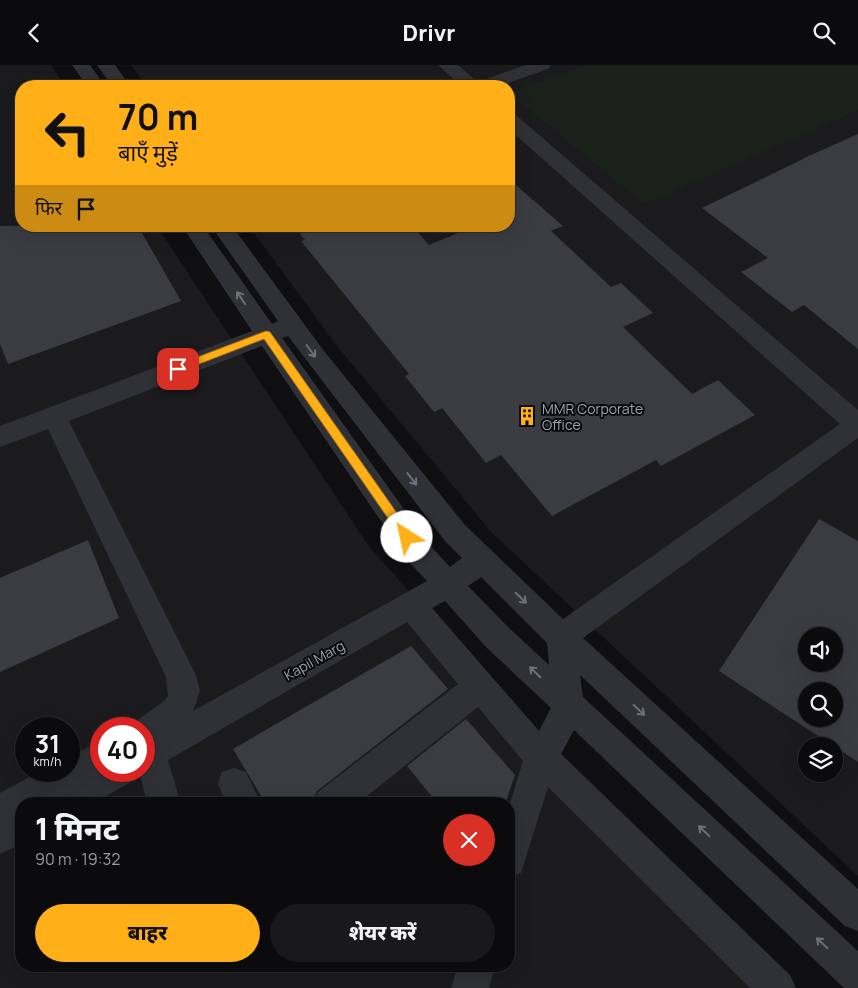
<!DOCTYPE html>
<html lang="hi">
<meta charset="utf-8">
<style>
:root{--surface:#0b0b0d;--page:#19191b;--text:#f1f3f6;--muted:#9a9b9d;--line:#2b2b2e;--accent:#ffb019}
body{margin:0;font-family:Manrope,"Noto Sans Devanagari",sans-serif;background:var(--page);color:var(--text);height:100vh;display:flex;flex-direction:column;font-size:19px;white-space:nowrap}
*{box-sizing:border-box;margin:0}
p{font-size:16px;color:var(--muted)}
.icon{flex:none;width:28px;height:28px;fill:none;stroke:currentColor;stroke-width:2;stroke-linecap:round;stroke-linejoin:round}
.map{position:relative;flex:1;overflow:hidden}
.sheet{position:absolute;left:15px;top:732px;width:500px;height:175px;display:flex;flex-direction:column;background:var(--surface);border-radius:20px;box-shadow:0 5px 20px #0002,0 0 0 1px var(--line)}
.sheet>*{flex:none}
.guide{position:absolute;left:15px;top:15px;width:500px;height:152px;border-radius:20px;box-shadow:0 5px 20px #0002,0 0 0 1px var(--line);background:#ffb019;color:#111;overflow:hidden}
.fabs{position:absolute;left:798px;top:562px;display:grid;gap:10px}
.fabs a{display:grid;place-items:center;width:45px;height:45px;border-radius:50%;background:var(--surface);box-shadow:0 5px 20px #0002,0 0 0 1px var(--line);font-size:25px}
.speed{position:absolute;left:15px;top:652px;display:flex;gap:10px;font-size:25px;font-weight:700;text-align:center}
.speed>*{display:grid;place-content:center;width:65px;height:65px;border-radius:50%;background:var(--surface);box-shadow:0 5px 20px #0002,0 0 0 1px var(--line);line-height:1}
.speed small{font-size:12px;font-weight:400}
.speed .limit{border:8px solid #d22;background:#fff;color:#111}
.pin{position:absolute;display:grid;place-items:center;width:42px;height:42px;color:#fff;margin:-21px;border-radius:10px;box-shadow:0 2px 8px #0006}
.me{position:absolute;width:55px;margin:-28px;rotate:325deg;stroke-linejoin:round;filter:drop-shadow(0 0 4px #0008)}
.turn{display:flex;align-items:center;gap:18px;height:105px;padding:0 20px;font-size:22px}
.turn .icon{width:65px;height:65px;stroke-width:2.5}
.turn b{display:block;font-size:35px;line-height:42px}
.then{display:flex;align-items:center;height:48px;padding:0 20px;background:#0003;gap:10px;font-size:19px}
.round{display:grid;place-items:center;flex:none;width:52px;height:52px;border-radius:26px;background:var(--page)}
.head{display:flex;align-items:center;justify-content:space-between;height:85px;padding:0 20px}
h1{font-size:30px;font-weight:800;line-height:38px}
.cta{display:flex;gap:10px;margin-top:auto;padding:10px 20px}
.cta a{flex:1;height:58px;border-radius:30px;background:var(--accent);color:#111;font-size:20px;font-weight:800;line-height:58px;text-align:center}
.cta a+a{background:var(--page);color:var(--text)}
header{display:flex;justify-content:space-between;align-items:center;height:65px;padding:0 20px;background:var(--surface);font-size:22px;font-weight:800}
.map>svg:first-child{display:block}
</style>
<header><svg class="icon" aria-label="back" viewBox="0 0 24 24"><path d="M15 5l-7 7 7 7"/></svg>Drivr<svg class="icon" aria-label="search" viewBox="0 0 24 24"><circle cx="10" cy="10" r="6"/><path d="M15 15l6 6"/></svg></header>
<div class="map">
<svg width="858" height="923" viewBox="0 0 858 923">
<rect width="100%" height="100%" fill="#0f0f11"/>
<g fill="#1b1b1e" fill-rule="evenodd">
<path d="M0,0H51L65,21H21V161H157L368,480L460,584L657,790L795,923H0ZM26,664H69V706H26ZM101,664H144V706H101ZM21,739H509V901H21Z"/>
<path d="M131,0H858V811L492,468L336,280L249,161H509V21H146ZM806,571H834V599H806ZM806,626H834V654H806ZM806,681H834V709H806Z"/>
</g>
<polygon fill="#19211a" points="586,0 858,0 858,45 644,139 509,28"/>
<g fill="#3b3c41" fill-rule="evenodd">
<polygon points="858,69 858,284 804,240 792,247 741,207 768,193 702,143 803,94 802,94"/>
<polygon points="509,114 563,161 551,166 611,222 621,218 653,248 623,262 692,329 718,315 755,350 661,401 656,395 552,451 501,390 486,398 442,343 434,347 405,311 409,309 301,176 305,175 294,161 412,161 429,180 475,161 509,161"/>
<polygon points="0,161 138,161 181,236 8,299 0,279"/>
<path d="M819,454L858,476V697L719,606ZM806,571H834V599H806ZM806,626H834V654H806Z"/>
<polygon points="88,475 119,553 0,607 0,513"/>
<polygon points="411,581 448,624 317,726 311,739 266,739 233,684"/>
<polygon points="466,654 515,710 505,739 438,739 407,701"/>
</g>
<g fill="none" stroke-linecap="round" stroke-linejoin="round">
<g fill="#303136" fill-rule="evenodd">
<polygon points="72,0 90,0 105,21 87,21"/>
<polygon points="97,0 115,0 130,21 112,21"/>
<polygon points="438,0 458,0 478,17 525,0 551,0 548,4 499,21 461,21"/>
<path d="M509,48L516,50L858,345V373L583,573L858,824V866L845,861L580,610L583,632L858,886V923H844L574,665L561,689L790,910L796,923H750L548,722L521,808L509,813V741L523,696L478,642L357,739H313L318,727L458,619L407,557L168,695L181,739H147L139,706H144V664H130C135,653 158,644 168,631L166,612L48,364L0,382V361L252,266L182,161H203L272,259L278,256L211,161H232L324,286L465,460L563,554L840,359L509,64ZM288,271L445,476L462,493L450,502L428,478L282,273ZM262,281L408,496L427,516L193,646L200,626L196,610L69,356ZM481,512L547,578L549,600L509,563L468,521ZM445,536L487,583L551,643L539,666L432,543Z"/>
<polygon points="101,676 101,706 133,706 129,718 92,739 21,739 21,779 0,789 0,728 41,706 69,706 69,692"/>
<polygon points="234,703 246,707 261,739 226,739 218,719 222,707"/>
<polygon points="458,901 495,901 489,923 451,923"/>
</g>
</g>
<defs><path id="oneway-shaft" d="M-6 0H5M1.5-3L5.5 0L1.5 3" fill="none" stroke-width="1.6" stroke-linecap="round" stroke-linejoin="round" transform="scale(1.25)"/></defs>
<g stroke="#6d717b">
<use href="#oneway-shaft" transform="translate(241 233) rotate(-124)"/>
<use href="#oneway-shaft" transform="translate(311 286) rotate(53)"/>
<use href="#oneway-shaft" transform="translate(412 414) rotate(52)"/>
<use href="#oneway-shaft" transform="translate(521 533) rotate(44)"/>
<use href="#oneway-shaft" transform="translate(535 607) rotate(-136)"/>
<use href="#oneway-shaft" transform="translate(639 645) rotate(43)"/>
<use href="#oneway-shaft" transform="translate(704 766) rotate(-137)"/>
<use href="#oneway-shaft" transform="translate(822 878) rotate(-137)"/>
</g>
<polygon fill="#ffb019" stroke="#a67210" points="266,266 270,267 411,468 413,472 411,475 403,475 264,274 181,306 178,307 173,304 174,301"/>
<defs>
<g id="building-bare" transform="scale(1.5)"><path d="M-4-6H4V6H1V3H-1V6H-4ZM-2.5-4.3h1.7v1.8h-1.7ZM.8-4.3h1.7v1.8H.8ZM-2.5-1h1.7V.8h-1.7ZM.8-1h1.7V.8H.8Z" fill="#ffb019" stroke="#0a0a0c" stroke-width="2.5" paint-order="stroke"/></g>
</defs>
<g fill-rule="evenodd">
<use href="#building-bare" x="527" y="351"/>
</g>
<g text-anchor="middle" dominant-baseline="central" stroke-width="4" stroke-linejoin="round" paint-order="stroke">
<g font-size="14" fill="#9fa5b3" stroke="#0a0a0c" text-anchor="start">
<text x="542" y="343">MMR Corporate<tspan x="542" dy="16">Office</tspan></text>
</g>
<g font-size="14" fill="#9fa5b3" stroke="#0a0a0c">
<text transform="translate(314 595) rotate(-29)">Kapil Marg</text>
</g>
</g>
</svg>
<div class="fabs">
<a><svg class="icon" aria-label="sound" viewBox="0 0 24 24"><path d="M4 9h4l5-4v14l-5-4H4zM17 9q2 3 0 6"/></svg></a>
<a><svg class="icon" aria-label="search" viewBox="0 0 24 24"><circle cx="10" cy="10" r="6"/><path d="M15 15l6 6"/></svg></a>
<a><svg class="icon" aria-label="layers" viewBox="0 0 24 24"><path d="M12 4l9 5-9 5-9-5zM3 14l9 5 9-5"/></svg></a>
</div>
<div class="speed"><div>31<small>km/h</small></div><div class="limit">40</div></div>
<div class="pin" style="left:178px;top:304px;background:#d93025"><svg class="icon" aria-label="arrive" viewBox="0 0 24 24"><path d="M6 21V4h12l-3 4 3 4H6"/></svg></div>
<svg class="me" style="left:407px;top:472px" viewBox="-20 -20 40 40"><circle r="19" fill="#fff"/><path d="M0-13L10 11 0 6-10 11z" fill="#ffb019"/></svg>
<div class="guide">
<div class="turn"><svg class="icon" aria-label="left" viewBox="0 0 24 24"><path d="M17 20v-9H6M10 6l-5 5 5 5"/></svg><div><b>70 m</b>बाएँ मुड़ें</div></div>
<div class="then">फिर<svg class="icon" aria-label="arrive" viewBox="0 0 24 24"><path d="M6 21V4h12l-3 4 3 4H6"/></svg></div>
</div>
<section class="sheet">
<div class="head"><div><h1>1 मिनट</h1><p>90 m · 19:32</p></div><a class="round" style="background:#d93025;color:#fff"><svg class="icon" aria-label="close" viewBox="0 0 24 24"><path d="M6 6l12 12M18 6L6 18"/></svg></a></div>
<div class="cta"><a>बाहर</a><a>शेयर करें</a></div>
</section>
</div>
